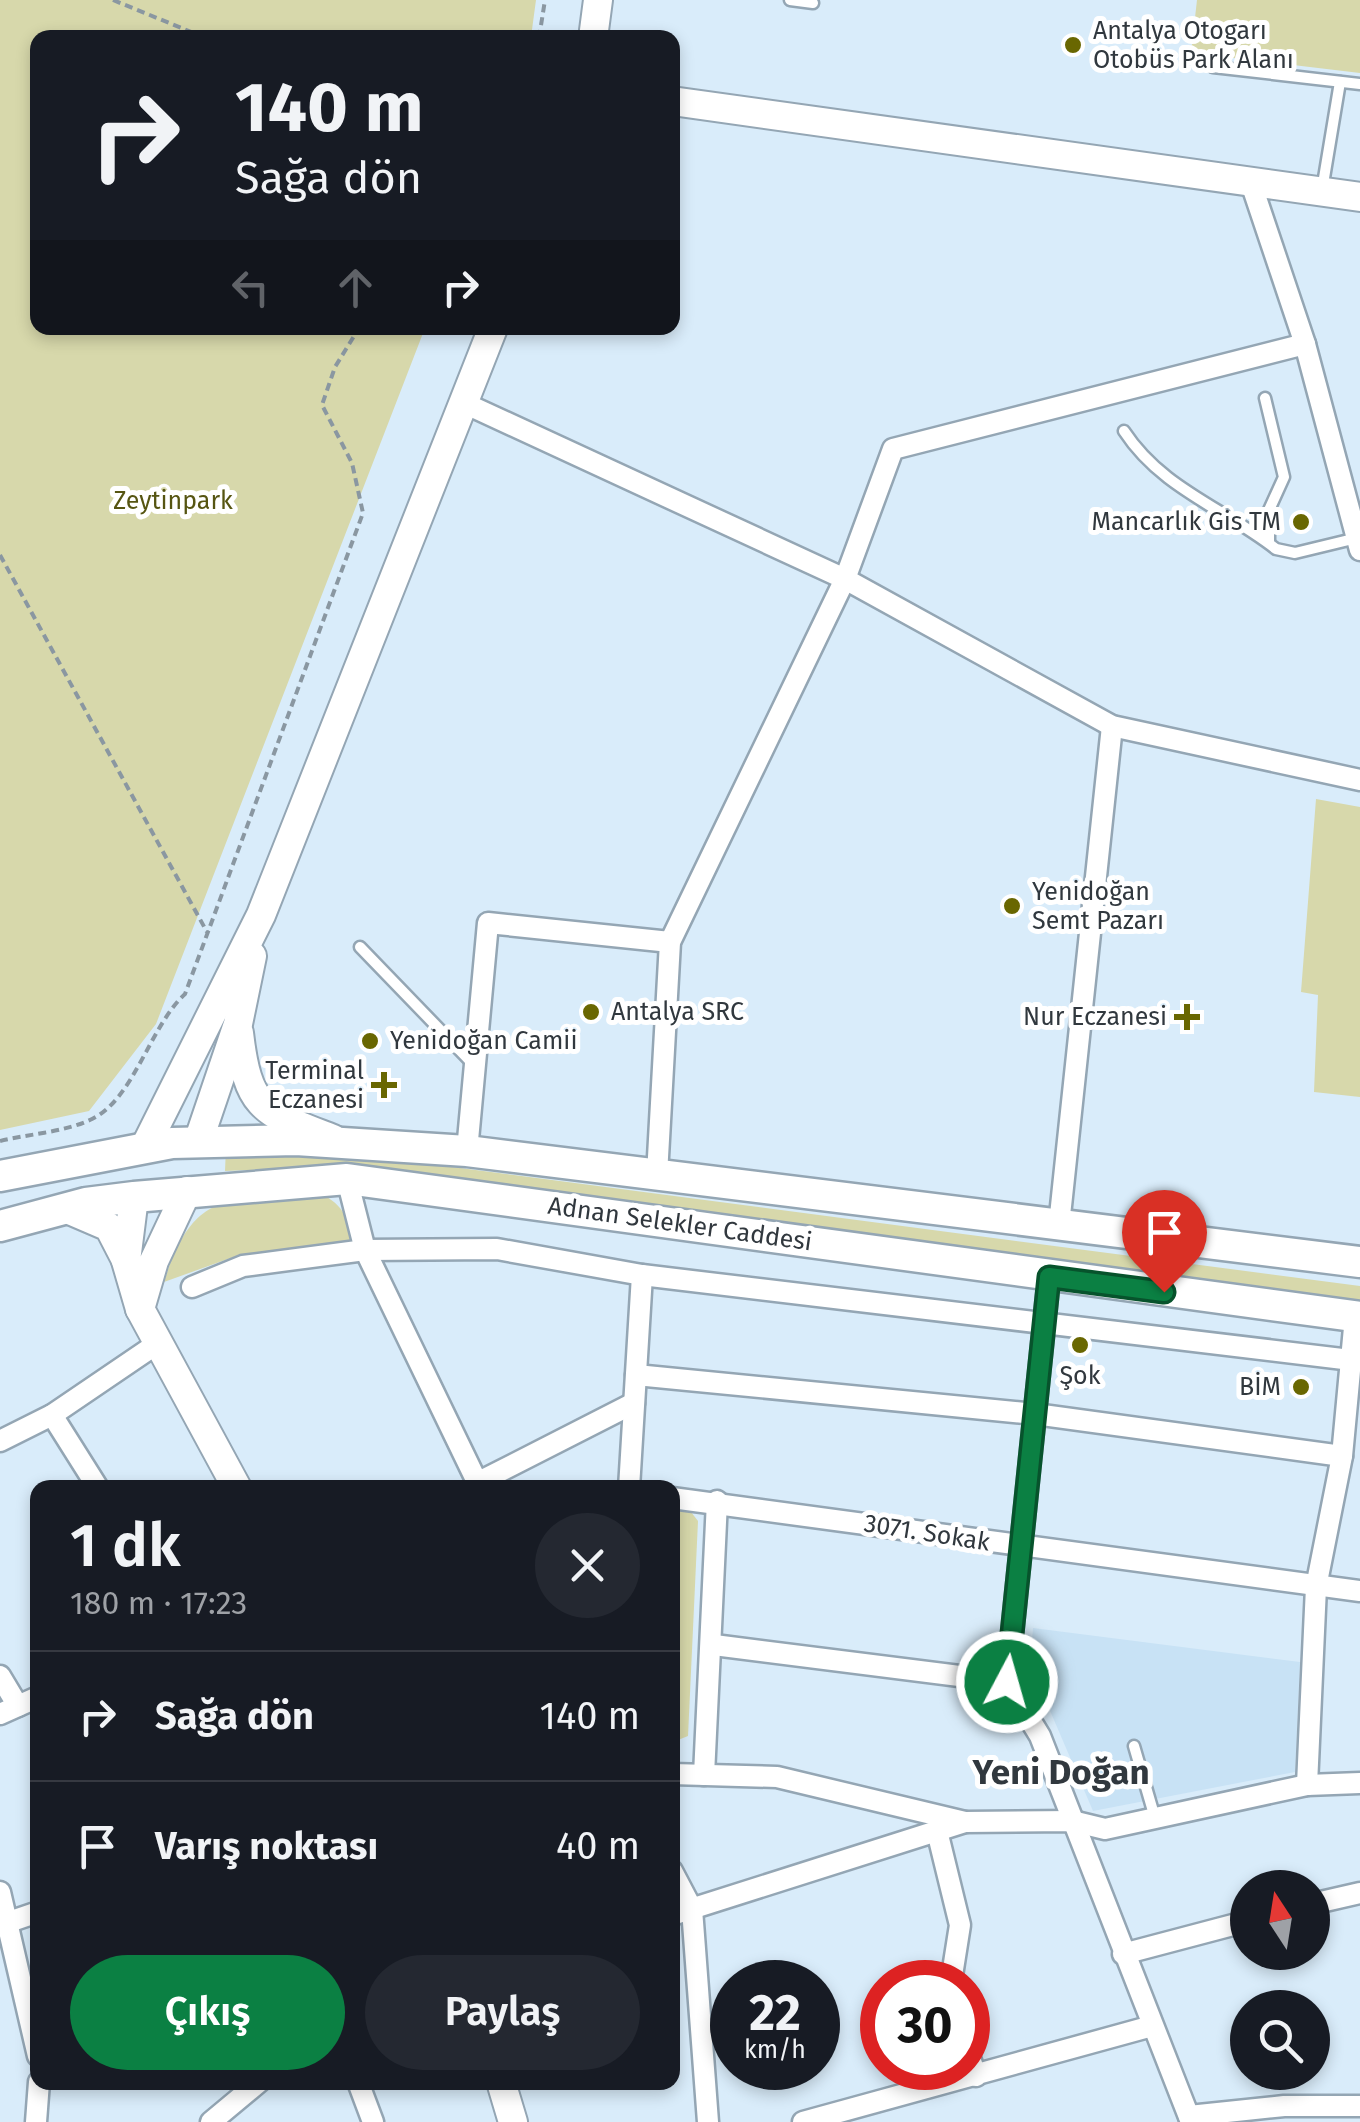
<!DOCTYPE html>
<html lang="tr">
<meta charset="utf-8">
<style>
:root{--surface:#171b24;--page:#242831;--text:#f1f3f6;--muted:#9ea1a6;--line:#363941;--accent:#0b8043}
body{margin:0;font-family:"Fira Sans",sans-serif;background:var(--page);color:var(--text);height:100vh;display:flex;flex-direction:column;font-size:38px;white-space:nowrap}
*{box-sizing:border-box;margin:0}
p{font-size:32px;color:var(--muted)}
.icon{flex:none;width:55px;height:55px;fill:none;stroke:currentColor;stroke-width:2;stroke-linecap:round;stroke-linejoin:round}
.map{position:relative;flex:1;overflow:hidden}
.sheet{position:absolute;left:30px;top:1480px;width:650px;height:610px;display:flex;flex-direction:column;background:var(--surface);border-radius:20px;box-shadow:0 5px 15px #0003}
.sheet>*{flex:none}
.guide{position:absolute;left:30px;top:30px;width:650px;height:305px;border-radius:20px;box-shadow:0 5px 15px #0003;background:#171b24;color:var(--text);overflow:hidden}
.needle{width:65px;rotate:348deg}
.buttons{position:absolute;left:1230px;top:1870px;display:grid;gap:20px}
.buttons a{display:grid;place-items:center;width:100px;height:100px;border-radius:50%;background:var(--surface);box-shadow:0 5px 15px #0003;font-size:50px}
.speed{position:absolute;left:710px;top:1960px;display:flex;gap:20px;font-size:50px;font-weight:700;text-align:center}
.speed>*{display:grid;place-content:center;width:130px;height:130px;border-radius:50%;background:var(--surface);box-shadow:0 5px 15px #0003;line-height:1}
.speed small{font-size:25px;font-weight:400}
.speed .limit{border:15px solid #d22;background:#fff;color:#111}
.pin{position:absolute;display:grid;place-items:center;width:85px;height:85px;color:#fff;margin:-102px -42px;border-radius:50% 50% 50% 0;rotate:-45deg;box-shadow:0 0 10px #0007}
.pin .icon{rotate:45deg}
.me{position:absolute;width:110px;margin:-55px;rotate:6deg;stroke-linejoin:round;filter:drop-shadow(0 0 8px #0008)}
.turn{display:flex;align-items:center;gap:35px;height:210px;padding:0 40px;font-size:45px}
.turn .icon{width:130px;height:130px;stroke-width:2.5}
.turn b{display:block;font-size:70px;line-height:85px}
.lanes{display:flex;align-items:center;height:95px;padding:0 40px;background:#0003;justify-content:center;gap:50px;direction:ltr}
.lanes .off{opacity:.35}
.round{display:grid;place-items:center;flex:none;width:105px;height:105px;border-radius:52px;background:var(--page)}
.summary{display:flex;align-items:center;justify-content:space-between;height:170px;padding:0 40px}
h1{font-size:60px;font-weight:600;line-height:75px}
.primary-button{display:flex;gap:20px;margin-top:auto;padding:20px 40px}
.primary-button a{flex:1;height:115px;border-radius:60px;background:var(--accent);color:#fff;font-size:40px;font-weight:600;line-height:115px;text-align:center}
.primary-button a+a{background:var(--page);color:var(--text)}
ul{padding:0;list-style:none}
li{display:flex;align-items:center;gap:30px;height:130px;padding:0 40px;border-top:2px solid var(--line)}
li div{flex:1}
li b{display:block;font-size:38px}
li em{font-style:normal}
.map>svg:first-child{display:block}
</style>
<div class="map">
<svg width="1360" height="2122" viewBox="0 0 1360 2122">
<rect width="100%" height="100%" fill="#d9ecfa"/>
<polygon fill="#c8e2f5" points="1033,1628 1300,1662 1295,1772 1093,1811 1030,1664"/>
<g fill="#d7d8ab">
<polygon points="0,0 536,0 531,37 38,38 38,328 425,328 156,1024 89,1111 0,1130"/>
<polygon points="1197,0 1360,0 1360,73 1191,53"/>
<polygon points="1316,799 1360,807 1360,1097 1314,1092 1318,995 1301,992"/>
<polygon points="226,1147 353,1154 1360,1286 1360,1306 349,1166 225,1171"/>
<path d="M314,1191C337,1199 352,1216 350,1242L239,1255L164,1282C194,1188 227,1202 314,1191Z"/>
<polygon points="673,1507 691,1512 698,1521 688,1736 673,1742"/>
</g>
<g fill="none" stroke-linecap="round" stroke-linejoin="round">
<g stroke="#94a6b4" stroke-width="15">
<g id="lane">
<polyline points="790,0 813,3"/>
<polyline points="1213,67 1360,84"/>
<polyline points="1322,190 1340,82"/>
<polyline points="1265,398 1284,477 1269,510 1269,543"/>
<path d="M1124,431C1162,489 1224,508 1276,549L1295,553L1357,538"/>
<polyline points="360,947 474,1065"/>
<polyline points="1134,1746 1155,1818"/>
</g>
</g>
<g stroke="#94a6b4" stroke-width="25">
<g id="street">
<polyline points="1250,180 1305,344 1360,550"/>
<polyline points="464,403 845,579 1112,726 1360,780"/>
<polyline points="467,1151 488,923 670,942"/>
<polyline points="657,1175 670,942 845,579 893,449 1305,344"/>
<polyline points="347,1179 365,1250 480,1488"/>
<polyline points="1059,1225 1112,726"/>
<polyline points="1049,1277 1007,1682 1040,1736 1191,2122"/>
<polyline points="192,1287 243,1266 365,1250 497,1249 642,1275 1360,1361"/>
<polyline points="636,1375 1035,1414 1342,1456"/>
<polyline points="52,1415 98,1488"/>
<polyline points="0,1441 52,1415 158,1343"/>
<polyline points="477,1483 634,1403"/>
<polyline points="629,1488 642,1275"/>
<polyline points="672,1498 1360,1591"/>
<polyline points="714,1645 1007,1682"/>
<polyline points="0,1676 18,1706"/>
<polyline points="0,1714 38,1697"/>
<polyline points="672,1774 777,1777 965,1822"/>
<polyline points="704,1775 717,1501"/>
<polyline points="1307,1785 1316,1587 1342,1456 1355,1317"/>
<polyline points="937,1831 960,1925 951,1982"/>
<polyline points="672,1871 692,1909 708,2122"/>
<polyline points="0,1892 38,2056"/>
<polyline points="1312,1904 1360,1893"/>
<polyline points="672,1915 965,1822 1072,1821 1105,1829 1307,1785 1360,1783"/>
<polyline points="0,1925 38,1912"/>
<polyline points="1123,1954 1248,1921"/>
<polyline points="968,2052 976,2076"/>
<polyline points="358,2082 373,2122"/>
<polyline points="1189,2116 1284,2106 1360,2106"/>
<polyline points="36,2122 39,2082"/>
<polyline points="211,2122 259,2082"/>
<polyline points="803,2122 1152,2026"/>
</g>
</g>
<g stroke="#94a6b4" stroke-width="32">
<g id="secondary">
<polyline points="593,38 598,0"/>
<polyline points="672,101 1360,197"/>
<path d="M239,1033C248,1111 264,1112 333,1139"/>
<polyline points="198,1142 238,1024 252,956"/>
<polyline points="145,1147 261,915 493,328"/>
<polyline points="134,1197 126,1261 140,1309 154,1261 187,1191"/>
<polyline points="67,1209 109,1227 126,1260"/>
<polyline points="140,1309 237,1488"/>
<polyline points="501,2082 513,2122"/>
</g>
</g>
<g stroke="#94a6b4" stroke-width="35">
<g id="primary">
<polyline points="0,1176 172,1143 296,1140 467,1151 1360,1262"/>
<polyline points="0,1226 86,1203 134,1197 347,1179 1360,1317"/>
</g>
</g>
<g stroke="#8a97a1" stroke-width="4" stroke-dasharray="8 5" stroke-linecap="butt">
<polyline points="113,0 206,38"/>
<polyline points="539,38 545,0"/>
<polyline points="0,555 207,932"/>
<path d="M0,1141C28,1134 66,1132 92,1119C134,1099 150,1026 185,994L363,513L352,463L322,405L335,367L359,328"/>
</g>
<use href="#lane" stroke="#fff" stroke-width="10"/>
<use href="#street" stroke="#fff" stroke-width="20"/>
<use href="#secondary" stroke="#fff" stroke-width="28"/>
<use href="#primary" stroke="#fff" stroke-width="30"/>
</g>
<g fill="none" stroke-linecap="round" stroke-linejoin="round">
<g stroke="#07532c" stroke-width="25">
<polyline id="route" points="1007,1682 1049,1277 1164,1292"/>
</g>
<use href="#route" stroke="#0b8043" stroke-width="18"/>
</g>
<g fill="#696701" stroke="#fff" stroke-width="4">
<circle cx="1073" cy="45" r="10"/>
<circle cx="1301" cy="522" r="10"/>
<circle cx="1012" cy="906" r="10"/>
<circle cx="591" cy="1012" r="10"/>
<path d="M1182 1002h10v10h10v10h-10v10h-10v-10h-10v-10h10z"/>
<circle cx="370" cy="1041" r="10"/>
<path d="M379 1070h10v10h10v10h-10v10h-10v-10h-10v-10h10z"/>
<circle cx="1080" cy="1345" r="10"/>
<circle cx="1301" cy="1387" r="10"/>
</g>
<g text-anchor="middle" dominant-baseline="central" stroke-width="10" stroke-linejoin="round" paint-order="stroke">
<g font-size="25" fill="#31383e" stroke="#fff" text-anchor="start">
<text x="1093" y="31">Antalya Otogarı<tspan x="1093" dy="29">Otobüs Park Alanı</tspan></text>
<text x="1281" y="522" text-anchor="end">Mancarlık Gis TM</text>
<text x="1032" y="892">Yenidoğan<tspan x="1032" dy="29">Semt Pazarı</tspan></text>
<text x="611" y="1012">Antalya SRC</text>
<text x="1167" y="1017" text-anchor="end">Nur Eczanesi</text>
<text x="390" y="1041">Yenidoğan Camii</text>
<text x="364" y="1071" text-anchor="end">Terminal<tspan x="364" dy="29">Eczanesi</tspan></text>
<text x="1080" y="1376" text-anchor="middle">Şok</text>
<text x="1281" y="1387" text-anchor="end">BİM</text>
</g>
<g font-size="25" fill="#565512" stroke="#fff">
<text x="173" y="501">Zeytinpark</text>
</g>
<g font-size="25" fill="#31383e" stroke="#fff">
<text transform="translate(680 1224) rotate(8)">Adnan Selekler Caddesi</text>
<text transform="translate(927 1533) rotate(9)">3071. Sokak</text>
</g>
<g font-size="35" font-weight="bold" fill="#31383e" stroke="#fff">
<text x="1061" y="1772">Yeni Doğan</text>
</g>
</g>
</svg>
<div class="buttons">
<a><svg class="needle" viewBox="-14 -14 28 28"><path d="M0-13l5 13h-10z" fill="#e53935"/><path d="M0 13l5-13h-10z" fill="#9ea1a6"/></svg></a>
<a><svg class="icon" aria-label="search" viewBox="0 0 24 24"><circle cx="10" cy="10" r="6"/><path d="M15 15l6 6"/></svg></a>
</div>
<div class="speed"><div>22<small>km/h</small></div><div class="limit">30</div></div>
<div class="pin" style="left:1164px;top:1292px;background:#d93025"><svg class="icon" aria-label="arrive" viewBox="0 0 24 24"><path d="M6 21V4h12l-3 4 3 4H6"/></svg></div>
<svg class="me" style="left:1007px;top:1682px" viewBox="-20 -20 40 40"><circle r="17" fill="#0b8043" stroke="#fff" stroke-width="3"/><path d="M0-11L8 9 0 5-8 9z" fill="#fff"/></svg>
<div class="guide">
<div class="turn"><svg class="icon" aria-label="right" viewBox="0 0 24 24"><path d="M7 20v-9h11M14 6l5 5-5 5"/></svg><div><b>140 m</b>Sağa dön</div></div>
<div class="lanes"><svg class="icon off" aria-label="left" viewBox="0 0 24 24"><path d="M17 20v-9H6M10 6l-5 5 5 5"/></svg><svg class="icon off" aria-label="ahead" viewBox="0 0 24 24"><path d="M12 20V5M6 11l6-6 6 6"/></svg><svg class="icon" aria-label="right" viewBox="0 0 24 24"><path d="M7 20v-9h11M14 6l5 5-5 5"/></svg></div>
</div>
<section class="sheet">
<div class="summary"><div><h1>1 dk</h1><p>180 m · 17:23</p></div><a class="round"><svg class="icon" aria-label="close" viewBox="0 0 24 24"><path d="M6 6l12 12M18 6L6 18"/></svg></a></div>
<ul>
<li><svg class="icon" aria-label="right" viewBox="0 0 24 24"><path d="M7 20v-9h11M14 6l5 5-5 5"/></svg><div><b>Sağa dön</b></div><em>140 m</em></li>
<li><svg class="icon" aria-label="arrive" viewBox="0 0 24 24"><path d="M6 21V4h12l-3 4 3 4H6"/></svg><div><b>Varış noktası</b></div><em>40 m</em></li>
</ul>
<div class="primary-button"><a>Çıkış</a><a>Paylaş</a></div>
</section>
</div>
